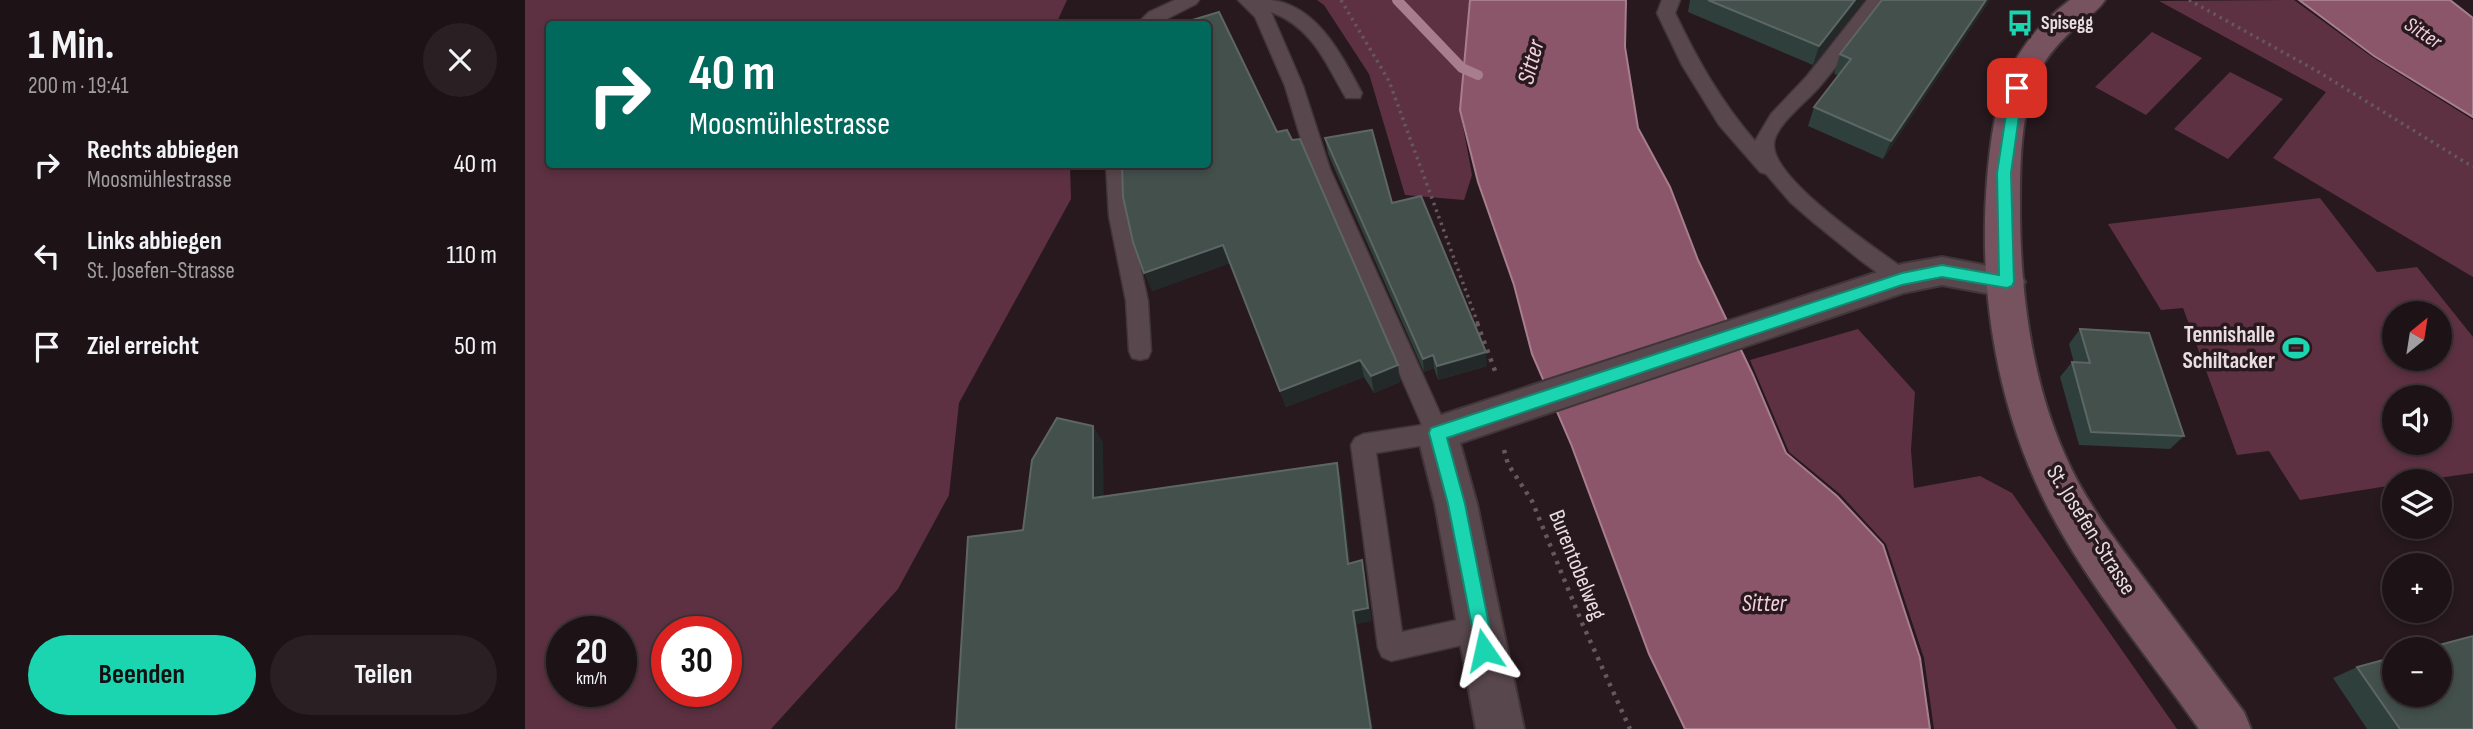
<!DOCTYPE html>
<html lang="de">
<meta charset="utf-8">
<style>
:root{--surface:#1d1316;--page:#2a2023;--text:#f1f3f6;--muted:#a09ea1;--line:#3b3235;--accent:#1bd5b1}
body{margin:0;font-family:"Sofia Sans Condensed",sans-serif;background:var(--page);color:var(--text);height:100vh;display:flex;flex-direction:column;font-size:26px;white-space:nowrap}
*{box-sizing:border-box;margin:0}
p{font-size:23px;color:var(--muted)}
.icon{flex:none;width:38px;height:38px;fill:none;stroke:currentColor;stroke-width:2;stroke-linecap:round;stroke-linejoin:round}
.map{position:relative;flex:1;overflow:hidden}
.drawer{display:flex;flex-direction:column;background:var(--surface);width:525px}
.drawer>*{flex:none}
.hud{position:absolute;left:21px;top:21px;width:665px;height:147px;border-radius:7px;box-shadow:0 4px 10px #0003,0 0 0 2px var(--line);background:#00695c;color:#fff;overflow:hidden}
.needle{width:46px;rotate:30deg}
.tools{position:absolute;left:1857px;top:301px;display:grid;gap:14px}
.tools a{display:grid;place-items:center;width:70px;height:70px;border-radius:50%;background:var(--surface);box-shadow:0 4px 10px #0003,0 0 0 2px var(--line);font-size:35px}
.speed{position:absolute;left:21px;top:616px;display:flex;gap:14px;font-size:35px;font-weight:700;text-align:center}
.speed>*{display:grid;place-content:center;width:91px;height:91px;border-radius:50%;background:var(--surface);box-shadow:0 4px 10px #0003,0 0 0 2px var(--line);line-height:1}
.speed small{font-size:18px;font-weight:400}
.speed .limit{border:10px solid #d22;background:#fff;color:#111}
.pin{position:absolute;display:grid;place-items:center;width:60px;height:60px;color:#fff;margin:-30px;border-radius:14px;box-shadow:0 4px 10px #0006}
.me{position:absolute;width:77px;margin:-38px;rotate:349deg;stroke-linejoin:round;filter:drop-shadow(0 0 5px #0008)}
.turn{display:flex;align-items:center;gap:24px;height:147px;padding:0 28px;font-size:32px}
.turn .icon{width:91px;height:91px;stroke-width:2.5}
.turn b{display:block;font-size:49px;line-height:60px}
.round{display:grid;place-items:center;flex:none;width:74px;height:74px;border-radius:37px;background:var(--page)}
.summary{display:flex;align-items:center;justify-content:space-between;height:119px;padding:0 28px}
h1{font-size:42px;font-weight:700;line-height:52px}
.primary-button{display:flex;gap:14px;margin-top:auto;padding:14px 28px}
.primary-button a{flex:1;height:80px;border-radius:42px;background:var(--accent);color:#111;font-size:28px;font-weight:700;line-height:80px;text-align:center}
.primary-button a+a{background:var(--page);color:var(--text)}
ul{padding:0;list-style:none}
li{display:flex;align-items:center;gap:21px;height:91px;padding:0 28px}
li div{flex:1}
li b{display:block;font-size:26px}
li em{font-style:normal}
main{display:flex;flex:1;min-height:0}
.map>svg:first-child{display:block}
</style>
<main>
<section class="drawer">
<div class="summary"><div><h1>1 Min.</h1><p>200 m · 19:41</p></div><a class="round"><svg class="icon" aria-label="close" viewBox="0 0 24 24"><path d="M6 6l12 12M18 6L6 18"/></svg></a></div>
<ul>
<li><svg class="icon" aria-label="right" viewBox="0 0 24 24"><path d="M7 20v-9h11M14 6l5 5-5 5"/></svg><div><b>Rechts abbiegen</b><p>Moosmühlestrasse</p></div><em>40 m</em></li>
<li><svg class="icon" aria-label="left" viewBox="0 0 24 24"><path d="M17 20v-9H6M10 6l-5 5 5 5"/></svg><div><b>Links abbiegen</b><p>St. Josefen-Strasse</p></div><em>110 m</em></li>
<li><svg class="icon" aria-label="arrive" viewBox="0 0 24 24"><path d="M6 21V4h12l-3 4 3 4H6"/></svg><div><b>Ziel erreicht</b></div><em>50 m</em></li>
</ul>
<div class="primary-button"><a>Beenden</a><a>Teilen</a></div>
</section>
<div class="map">
<svg width="1948" height="729" viewBox="0 0 1948 729">
<rect width="100%" height="100%" fill="#27191e"/>
<g fill="#5d3142" fill-rule="evenodd">
<path d="M0,0H542L531,24H24V164L545,165L546,199L434,403L424,495L373,589L246,729H0ZM37,632H96V691H37ZM142,632H201V691H142Z"/>
<polygon points="792,0 945,0 935,110 947,175 939,200 880,195 844,74 799,5"/>
<polygon points="1769,0 1847,57 1948,120 1948,277 1748,158 1801,92 1634,1"/>
<polygon points="1627,32 1677,58 1621,115 1570,87"/>
<polygon points="1705,72 1758,99 1703,159 1649,129"/>
<path d="M1795,198L1852,272L1892,267L1948,337V473L1893,481H1869V485L1775,500L1744,451L1712,455L1658,308L1636,310L1583,224ZM1914,313V359H1869V313ZM1914,397V443H1869V397Z"/>
<polygon points="1333,329 1390,392 1386,450 1389,488 1455,476 1487,493 1652,729 1409,729 1399,658 1361,544 1315,494 1264,452 1225,360"/>
</g>
<g fill="#8c566a" stroke="#a87e8e" stroke-width="2">
<polygon points="945,0 1101,0 1100,47 1113,128 1145,187 1173,260 1228,375 1261,453 1312,496 1358,545 1395,658 1405,729 1160,729 1124,654 1046,444 1007,354 989,285 953,182 935,110"/>
<polygon points="1774,0 1925,0 1948,18 1948,117 1849,56"/>
</g>
<g fill="none" stroke-linecap="round" stroke-linejoin="round">
<polyline stroke="#a87e8e" stroke-width="10" points="872,0 937,68 953,75"/>
<g stroke="#403538" stroke-width="3">
<g id="lane">
<polygon points="650,0 674,0 671,4 632,24 612,24 624,12"/>
<path d="M713,0C724,0 735,0 746,0C793,6 817,56 837,93L835,98H821C800,62 788,28 746,12L778,86L805,169L924,433L920,440L912,443L851,453L877,632L955,615L964,619L968,628L964,637L955,641L866,661L857,657L853,648L826,445L830,438L838,434L897,425L785,169L760,86L730,17Z"/>
<path d="M1137,0H1155L1150,13C1172,59 1196,102 1230,141L1246,114L1282,76L1342,0H1360C1341,29 1318,59 1296,85C1284,100 1251,124 1249,143C1245,179 1356,252 1385,273L1388,279L1385,285L1377,288L1369,285L1335,260L1288,222L1265,202L1241,174L1235,172L1194,125L1157,65L1132,13Z"/>
<polygon points="581,164 601,164 604,216 623,301 626,351 623,358 615,360 607,358 604,351 601,301 584,216"/>
</g>
</g>
<g stroke="#403538" stroke-width="4">
<polygon id="street" points="1417,257 1495,272 1500,282 1495,292 1482,297 1417,285 1378,293 935,443 952,504 999,729 951,729 910,504 892,433 898,421 1377,264"/>
</g>
<g stroke="#403538" stroke-width="4">
<path id="secondary" d="M1545,0H1580C1573,11 1562,17 1553,25C1537,39 1522,55 1513,74C1494,116 1495,171 1495,216C1496,297 1507,381 1540,455C1561,504 1595,546 1627,589C1658,630 1688,671 1719,712L1726,729H1674C1624,658 1564,587 1524,510C1472,409 1453,293 1462,180C1469,102 1479,50 1545,0Z"/>
</g>
<g stroke="#65585d" stroke-width="3.5" stroke-dasharray="2.5 4.5" stroke-linecap="butt">
<polyline points="816,0 864,81 953,324"/>
<polyline points="1664,0 1792,71 1948,167"/>
</g>
<g stroke="#65585d" stroke-width="4.5" stroke-dasharray="3.5 6" stroke-linecap="butt">
<polyline points="952,323 972,376"/>
<polyline points="979,450 983,464 1007,501 1057,623 1105,729"/>
</g>
<use href="#lane" fill="#58474d" fill-rule="evenodd"/>
<use href="#street" fill="#58474d" fill-rule="evenodd"/>
<use href="#secondary" fill="#775360" fill-rule="evenodd"/>
</g>
<g fill="#2f3f3b">
<polygon points="1165,0 1339,0 1288,65 1163,12"/>
<polygon points="1465,0 1358,159 1283,126 1289,107 1313,75 1309,74 1315,54 1354,4"/>
<polygon points="752,132 875,382 849,393 839,377 761,407 705,263 627,291"/>
<polygon points="800,138 867,203 962,366 913,380 909,368 899,372 803,154"/>
<polygon points="1555,329 1659,436 1645,449 1554,445 1535,377 1547,362 1549,363 1544,344"/>
<polygon points="1832,667 1948,729 1842,729 1808,678"/>
</g>
<g fill="#232928">
<polygon points="1330,0 1339,0 1288,65 1294,46"/>
<polygon points="1461,0 1465,0 1358,159 1366,141"/>
<polygon points="698,245 705,263 627,291 619,273"/>
<polygon points="961,352 962,366 913,380 912,366"/>
<polygon points="908,355 909,368 899,372 898,359"/>
<polygon points="835,360 839,377 761,407 755,391"/>
<polygon points="873,365 875,382 849,393 846,376"/>
<polygon points="568,426 578,442 579,513 568,498"/>
<polygon points="812,463 816,478 827,577 823,564"/>
<polygon points="837,560 840,574 847,621 832,624 848,729 846,729 828,611"/>
</g>
<g fill="#43504c" stroke="#5d6664" stroke-width="2">
<polygon points="1183,0 1330,0 1294,46"/>
<polygon points="1357,0 1461,0 1366,141 1289,107 1326,59 1315,54"/>
<polygon points="694,12 752,132 762,130 767,140 775,139 873,365 846,376 835,360 755,391 698,245 619,273 608,242 598,197 597,164 682,164 682,24 654,24"/>
<polygon points="847,130 867,203 896,196 961,352 912,366 908,355 898,359 800,138"/>
<polygon points="1555,329 1624,333 1659,436 1566,432 1547,362 1565,363"/>
<polygon points="532,418 568,426 568,498 812,463 823,564 837,560 843,608 828,611 846,729 431,729 443,537 498,530 507,460"/>
<polygon points="1948,636 1948,729 1875,729 1832,667 1869,657 1869,695 1914,695 1914,649 1899,649"/>
</g>
<polygon fill="#1bd5b1" stroke="#128a73" stroke-width="2" points="1492,83 1498,88 1486,173 1489,282 1487,286 1482,288 1417,277 1377,285 922,438 940,504 969,650 966,657 959,660 953,657 923,504 904,433 906,428 1377,273 1417,265 1474,275 1472,173 1485,88"/>
<defs>
<g id="bus-bare" transform="scale(2.1)"><path d="M-5-6H5V4H4V6H2V4H-2V6H-4V4H-5ZM-3.5-4V0h7V-4ZM-3.5 1.2v1.5H-2V1.2ZM2 1.2v1.5H3.5V1.2Z" fill="#1bd5b1" stroke="#27191e" stroke-width="2.5" paint-order="stroke"/></g>
<g id="stadium-bare" transform="scale(2.1)"><path d="M0-5a6.5 5 0 1 0 0 10a6.5 5 0 1 0 0-10ZM-3.5-1.8h7v3.6h-7Z" fill="#1bd5b1" stroke="#27191e" stroke-width="2.5" paint-order="stroke"/></g>
</defs>
<g fill-rule="evenodd">
<use href="#bus-bare" x="1495" y="23"/>
<use href="#stadium-bare" x="1771" y="348"/>
</g>
<g text-anchor="middle" dominant-baseline="central" stroke-width="7" stroke-linejoin="round" paint-order="stroke">
<g font-size="19" font-weight="bold" fill="#e8dde1" stroke="#27191e" text-anchor="start">
<text x="1516" y="23">Spisegg</text>
</g>
<g font-size="21" font-style="italic" fill="#f4d0dc" stroke="#27191e">
<text transform="translate(1898 33) rotate(33)">Sitter</text>
</g>
<g font-size="23" font-weight="bold" fill="#e8dde1" stroke="#27191e" text-anchor="end">
<text x="1750" y="335">Tennishalle<tspan x="1750" dy="26">Schiltacker</tspan></text>
</g>
<g font-size="23" fill="#e8dde1" stroke="#27191e">
<text transform="translate(1566 530) rotate(58)">St. Josefen-Strasse</text>
<text transform="translate(1052 565) rotate(68)">Burentobelweg</text>
</g>
<g font-size="24" font-style="italic" fill="#f4d0dc" stroke="#27191e">
<text transform="translate(1006 62) rotate(-75)">Sitter</text>
<text x="1239" y="603">Sitter</text>
</g>
</g>
</svg>
<div class="tools">
<a><svg class="needle" viewBox="-14 -14 28 28"><path d="M0-13l5 13h-10z" fill="#e53935"/><path d="M0 13l5-13h-10z" fill="#a09ea1"/></svg></a>
<a><svg class="icon" aria-label="sound" viewBox="0 0 24 24"><path d="M4 9h4l5-4v14l-5-4H4zM17 9q2 3 0 6"/></svg></a>
<a><svg class="icon" aria-label="layers" viewBox="0 0 24 24"><path d="M12 4l9 5-9 5-9-5zM3 14l9 5 9-5"/></svg></a>
<a>+</a>
<a>−</a>
</div>
<div class="speed"><div>20<small>km/h</small></div><div class="limit">30</div></div>
<div class="pin" style="left:1492px;top:88px;background:#d93025"><svg class="icon" aria-label="arrive" viewBox="0 0 24 24"><path d="M6 21V4h12l-3 4 3 4H6"/></svg></div>
<svg class="me" style="left:959px;top:650px" viewBox="-20 -20 40 40"><path d="M0-17L14 15 0 8-14 15z" fill="#1bd5b1" stroke="#fff" stroke-width="4"/></svg>
<div class="hud">
<div class="turn"><svg class="icon" aria-label="right" viewBox="0 0 24 24"><path d="M7 20v-9h11M14 6l5 5-5 5"/></svg><div><b>40 m</b>Moosmühlestrasse</div></div>
</div>
</div>
</main>
